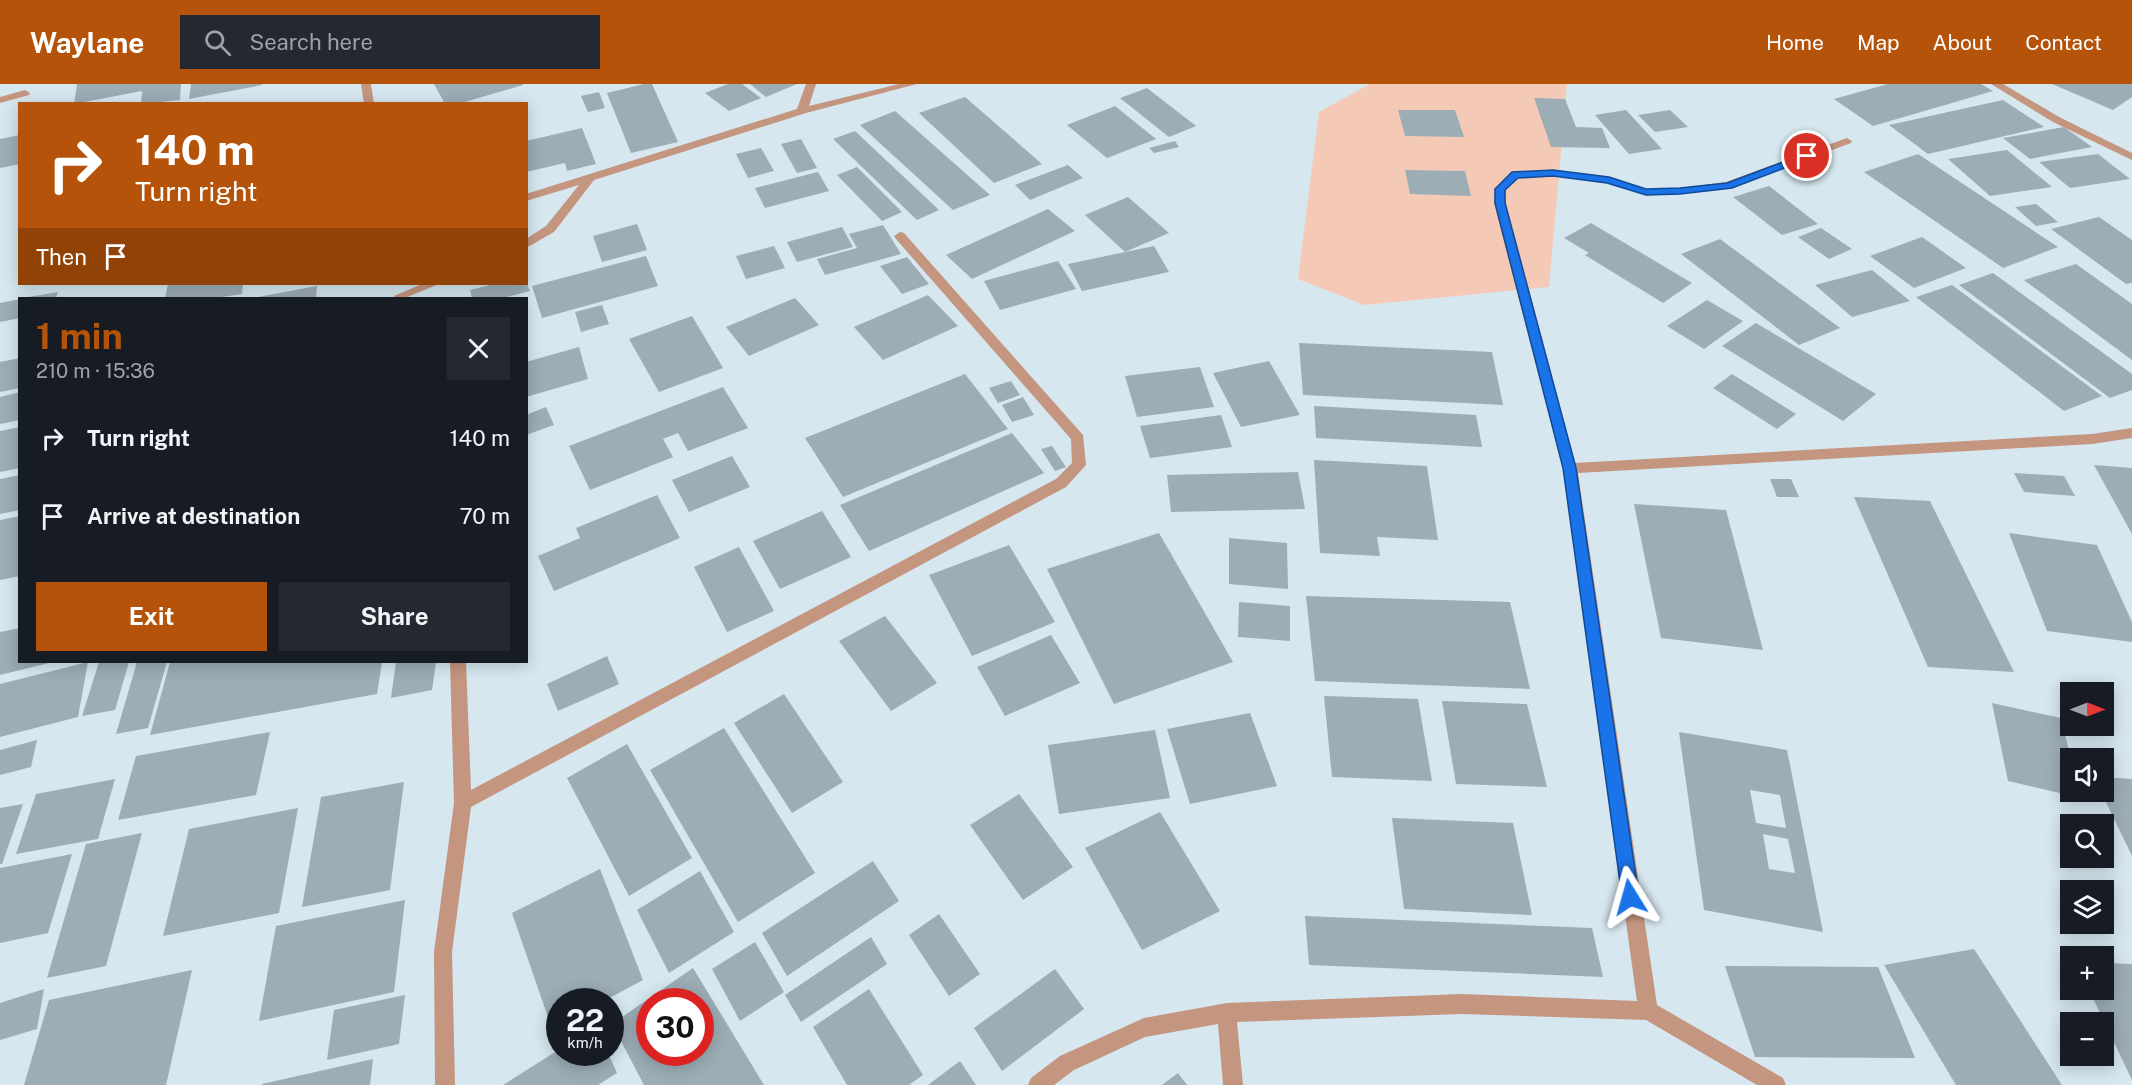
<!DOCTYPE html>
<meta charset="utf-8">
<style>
:root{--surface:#171b24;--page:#242831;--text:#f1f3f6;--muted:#9ea1a6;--accent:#b45309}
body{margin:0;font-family:"Public Sans",sans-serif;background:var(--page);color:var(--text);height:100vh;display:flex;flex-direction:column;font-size:22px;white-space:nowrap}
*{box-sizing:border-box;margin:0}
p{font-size:20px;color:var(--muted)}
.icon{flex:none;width:33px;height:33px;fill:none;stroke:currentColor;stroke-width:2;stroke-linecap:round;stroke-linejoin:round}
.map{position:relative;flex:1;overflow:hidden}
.drawer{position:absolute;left:18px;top:213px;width:510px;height:366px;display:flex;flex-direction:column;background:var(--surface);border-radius:0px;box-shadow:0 3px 15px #0003}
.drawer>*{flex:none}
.hud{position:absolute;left:18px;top:18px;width:510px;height:183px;border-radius:0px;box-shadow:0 3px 15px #0003;background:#b45309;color:#fff;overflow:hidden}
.needle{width:39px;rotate:90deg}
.buttons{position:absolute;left:2060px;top:598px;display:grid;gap:12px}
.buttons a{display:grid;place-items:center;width:54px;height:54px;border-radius:0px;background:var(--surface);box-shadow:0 3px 15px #0003;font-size:30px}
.speed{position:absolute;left:546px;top:904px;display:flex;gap:12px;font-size:30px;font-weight:700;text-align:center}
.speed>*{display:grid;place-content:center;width:78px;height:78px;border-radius:50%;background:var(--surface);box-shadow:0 3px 15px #0003;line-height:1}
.speed small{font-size:15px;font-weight:400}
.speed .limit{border:9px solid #d22;background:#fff;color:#111}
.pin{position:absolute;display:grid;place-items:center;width:51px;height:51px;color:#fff;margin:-26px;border:3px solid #fff;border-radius:50%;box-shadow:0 2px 6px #0007}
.me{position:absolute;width:66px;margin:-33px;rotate:352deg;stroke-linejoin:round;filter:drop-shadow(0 0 4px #0008)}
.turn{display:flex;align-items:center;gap:21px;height:126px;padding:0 18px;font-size:27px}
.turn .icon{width:78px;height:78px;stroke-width:2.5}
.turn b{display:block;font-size:42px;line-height:51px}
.then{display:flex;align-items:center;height:57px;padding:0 18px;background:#0003;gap:12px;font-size:22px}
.round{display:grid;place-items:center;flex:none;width:63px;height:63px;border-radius:0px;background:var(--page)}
.summary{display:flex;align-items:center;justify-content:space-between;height:102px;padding:0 18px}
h1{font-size:36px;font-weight:700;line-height:45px;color:var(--accent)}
.primary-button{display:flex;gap:12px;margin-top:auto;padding:12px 18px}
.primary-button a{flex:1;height:69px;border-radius:0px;background:var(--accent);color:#fff;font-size:24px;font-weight:700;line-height:69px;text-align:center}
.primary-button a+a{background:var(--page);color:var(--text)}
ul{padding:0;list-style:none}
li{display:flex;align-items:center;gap:18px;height:78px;padding:0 18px}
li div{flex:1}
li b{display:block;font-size:22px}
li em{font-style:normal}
header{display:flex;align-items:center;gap:36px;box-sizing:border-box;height:84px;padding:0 30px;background:var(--accent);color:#fff}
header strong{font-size:28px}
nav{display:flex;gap:33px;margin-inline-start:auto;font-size:21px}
.search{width:420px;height:54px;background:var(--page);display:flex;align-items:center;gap:15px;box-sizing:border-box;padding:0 21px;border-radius:0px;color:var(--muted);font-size:22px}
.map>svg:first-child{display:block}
</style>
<header>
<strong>Waylane</strong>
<div class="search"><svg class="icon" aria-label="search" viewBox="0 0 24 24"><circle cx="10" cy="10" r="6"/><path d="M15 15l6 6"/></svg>Search here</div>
<nav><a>Home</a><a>Map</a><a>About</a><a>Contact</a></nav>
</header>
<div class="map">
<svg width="2132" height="1001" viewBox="0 0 2132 1001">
<rect width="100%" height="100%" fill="#d6e7f0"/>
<polygon fill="#f4cab7" points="1370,0 1567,0 1549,203 1364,221 1298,195 1319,28"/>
<g fill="#9cadb6" fill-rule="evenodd">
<polygon points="77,0 181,0 180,16 141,20 142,7 74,20"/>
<polygon points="191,0 262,0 262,1 189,15"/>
<polygon points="434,0 523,0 523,1 458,20 445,20"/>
<polygon points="644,0 652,0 678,58 631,69 607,9"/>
<polygon points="728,0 742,0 761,14 729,27 705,9"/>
<polygon points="750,0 797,0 766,13"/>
<polygon points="1888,0 1981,0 1993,7 1873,42 1834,15"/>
<polygon points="2052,0 2132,0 2132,13 2113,26"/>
<polygon points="1147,4 1196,42 1169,53 1120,14"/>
<polygon points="599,8 605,24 588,28 581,12"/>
<polygon points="965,13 1042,80 994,99 919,29"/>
<polygon points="1534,14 1565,15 1576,43 1602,44 1610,64 1551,63"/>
<polygon points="2003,16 2044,43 1928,70 1889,41"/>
<polygon points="1115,22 1156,55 1107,74 1067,41"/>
<polygon points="1398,26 1455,26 1464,53 1405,52"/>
<polygon points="1626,26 1662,65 1629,70 1595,31"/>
<polygon points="1670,26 1688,43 1655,48 1638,31"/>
<polygon points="895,27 990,111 953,126 860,41"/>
<polygon points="2064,43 2092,63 2030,75 2003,54"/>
<polygon points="582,44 596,80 567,87 565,79 526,88 526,57"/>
<polygon points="855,47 939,126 917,136 833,55"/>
<polygon points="20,51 20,80 0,84 0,55"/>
<polygon points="801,55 817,84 797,89 781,60"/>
<polygon points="1175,57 1179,63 1154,69 1149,64"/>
<polygon points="761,64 774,87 748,94 736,70"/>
<polygon points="2007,66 2052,103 1990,112 1948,75"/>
<polygon points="1918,70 2058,163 2003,184 1864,88"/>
<polygon points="2098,70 2130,95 2070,104 2039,78"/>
<polygon points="1068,81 1083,94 1030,116 1015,101"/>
<polygon points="857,83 902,128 882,137 837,91"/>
<polygon points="1405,86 1465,87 1471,112 1410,110"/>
<polygon points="818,88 829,107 765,124 755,104"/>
<polygon points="1769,102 1818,140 1782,151 1733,113"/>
<polygon points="1128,113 1169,149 1125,168 1085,131"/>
<polygon points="2036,120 2058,138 2036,142 2015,123"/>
<polygon points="1048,125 1075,147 972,195 946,171"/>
<polygon points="2099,133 2132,156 2132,199 2126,200 2051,145"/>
<polygon points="1591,139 1692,199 1663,219 1585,171 1589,169 1564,154"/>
<polygon points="637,140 647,166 602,178 593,152"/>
<polygon points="883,141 901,170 825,191 817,175 857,164 849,150"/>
<polygon points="842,143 853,163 797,178 787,158"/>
<polygon points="1821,144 1852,165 1829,175 1798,153"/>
<polygon points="1922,153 1966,184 1914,204 1870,172"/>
<polygon points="1720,155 1840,244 1799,261 1681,170"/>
<polygon points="774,162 785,184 746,195 736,172"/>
<polygon points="1154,162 1169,188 1082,207 1068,180"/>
<polygon points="646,172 658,202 542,234 532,202"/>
<polygon points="907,173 929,200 902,210 880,182"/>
<polygon points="1058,177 1076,205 1000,226 984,197"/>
<polygon points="2076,180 2132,220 2132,276 2024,196"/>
<polygon points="1872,186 1910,217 1852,233 1815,201"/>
<polygon points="1993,189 2132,290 2132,306 2110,314 1959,201"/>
<polygon points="168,200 243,200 242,210 215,214 165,214"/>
<polygon points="494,200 527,200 530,207 503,214 472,214 470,206"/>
<polygon points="1952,201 2102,312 2064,327 1916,213"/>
<polygon points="317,202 316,214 258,214 258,213"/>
<polygon points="58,208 56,214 29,214 28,213"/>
<polygon points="928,211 958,242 883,276 854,243"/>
<polygon points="795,214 819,241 749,272 726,243"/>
<polygon points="20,215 20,234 0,238 0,219"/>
<polygon points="1707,216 1743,237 1704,265 1667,242"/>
<polygon points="602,221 609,240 581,248 575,228"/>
<polygon points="692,232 723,284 659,308 629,255"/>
<polygon points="1756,239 1876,310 1843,337 1722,262"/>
<polygon points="1299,259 1492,268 1503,321 1303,311"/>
<polygon points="579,263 588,295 526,313 526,278"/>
<polygon points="20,274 20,304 0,308 0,278"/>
<polygon points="1269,277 1300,331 1241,343 1213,289"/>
<polygon points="1200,283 1214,323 1137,333 1125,292"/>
<polygon points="965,290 1008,345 843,413 805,354"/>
<polygon points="1732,290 1796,330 1777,345 1713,304"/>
<polygon points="1011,297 1020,311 998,319 989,304"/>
<polygon points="723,303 748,344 688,367 678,349 663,355 673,373 590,406 569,362"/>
<polygon points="20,308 20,336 0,340 0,313"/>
<polygon points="1023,313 1034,331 1012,338 1002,321"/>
<polygon points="1314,322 1476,331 1482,363 1316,354"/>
<polygon points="546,323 554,341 526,351 526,331"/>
<polygon points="1221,331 1232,363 1150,374 1140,342"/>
<polygon points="20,343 20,384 0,388 0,347"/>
<polygon points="1012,349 1044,389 869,467 840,421"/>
<polygon points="1052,362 1066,383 1055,387 1041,365"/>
<polygon points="732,372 750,403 689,428 672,396"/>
<polygon points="1314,376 1427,382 1438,456 1377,453 1380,472 1320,469"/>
<polygon points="2094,381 2132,384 2132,450"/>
<polygon points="1298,388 1305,425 1171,428 1167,391"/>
<polygon points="2014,389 2064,392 2075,412 2024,408"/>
<polygon points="20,391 20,426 0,430 0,395"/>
<polygon points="1770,395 1791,395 1799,413 1777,413"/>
<polygon points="657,411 680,454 554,507 538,472 580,454 576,444"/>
<polygon points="1854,413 1930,417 2014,588 1928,583"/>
<polygon points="1634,420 1726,426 1763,566 1661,554"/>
<polygon points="822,427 851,473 780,505 753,457"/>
<polygon points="20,432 20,492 0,496 0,436"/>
<polygon points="1159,449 1233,578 1114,620 1047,485"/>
<polygon points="2009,449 2097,461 2132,538 2132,558 2047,547"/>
<polygon points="1229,454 1287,459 1288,505 1229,500"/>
<polygon points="1009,461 1055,538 972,572 929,491"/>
<polygon points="739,463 774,527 727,548 694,483"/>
<polygon points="1306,512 1510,518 1530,605 1315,597"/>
<polygon points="1239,518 1290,522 1290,557 1238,553"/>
<polygon points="885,532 937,599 891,627 839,557"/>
<polygon points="20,544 20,578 53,578 0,591 0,548"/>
<polygon points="1051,551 1080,599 1005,632 977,583"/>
<polygon points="607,572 619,600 558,627 547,600"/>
<polygon points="88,578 78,633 0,653 0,600"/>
<polygon points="99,578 129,578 115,626 82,632"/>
<polygon points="137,578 167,578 148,644 116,650"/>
<polygon points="170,578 382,578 377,610 150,651"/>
<polygon points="396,578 436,578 432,606 391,614"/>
<polygon points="784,610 843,698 792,729 734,639"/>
<polygon points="1324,612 1418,615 1432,697 1332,693"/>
<polygon points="1442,617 1527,620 1547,703 1456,700"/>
<polygon points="1992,619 2061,634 2071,675 2070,708 2079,708 2081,714 2008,697"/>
<polygon points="1250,629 1277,702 1190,720 1167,645"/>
<polygon points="724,644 815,789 738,838 650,686"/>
<polygon points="1155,646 1170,714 1059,730 1048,661"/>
<polygon points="270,648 256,711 118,736 136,672"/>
<path d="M1679,648L1787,666L1823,848L1704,826ZM1750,706L1780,711L1786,744L1756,739ZM1763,750L1788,755L1795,789L1769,785Z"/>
<polygon points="37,656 31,683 0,691 0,666"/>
<polygon points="627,660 692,774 629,812 567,694"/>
<polygon points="2103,693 2132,695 2132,772 2101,708"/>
<polygon points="115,695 98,755 16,770 36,710"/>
<polygon points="404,698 390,806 302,823 321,713"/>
<polygon points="1019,710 1073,783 1023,816 970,741"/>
<polygon points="23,720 2,780 0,780 0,724"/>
<polygon points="298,724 279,829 163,852 189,745"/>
<polygon points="1160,728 1220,827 1142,866 1085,764"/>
<polygon points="1392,734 1513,739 1532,831 1404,825"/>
<polygon points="142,749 106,882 47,894 86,760"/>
<polygon points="72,770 48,849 0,859 0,784"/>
<polygon points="873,777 899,817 787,892 762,849"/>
<polygon points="600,785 643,896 602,918 560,918 560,941 552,945 512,829"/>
<polygon points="700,787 734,848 669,889 637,826"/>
<polygon points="405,816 394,908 259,937 276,842"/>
<polygon points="939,830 980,890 949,912 909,851"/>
<polygon points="1305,832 1592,844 1603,893 1309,881"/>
<polygon points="871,853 887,880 801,938 785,911"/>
<polygon points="755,858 784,908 740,937 712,885"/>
<polygon points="1974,865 2062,1001 1956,1001 1884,881"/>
<polygon points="2103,879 2132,880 2132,996 2089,906 2103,906"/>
<polygon points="1725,882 1878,883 1915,974 1755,973"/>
<path d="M693,884L764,1001H644L612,940ZM650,918H700V969H650Z"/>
<polygon points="1055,885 1084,925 1002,987 974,944"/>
<polygon points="192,886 166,1001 24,1001 49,916"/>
<polygon points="44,905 37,945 0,956 0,919"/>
<polygon points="869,905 923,991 909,1001 847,1001 813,943"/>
<polygon points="405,911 399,960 327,976 334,926"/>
<polygon points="560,965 560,969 608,969 617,989 598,1001 503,1001"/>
<polygon points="373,975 370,1001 262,1001 262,1000"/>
<polygon points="960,977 976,1001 928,1001"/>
<polygon points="1178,989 1187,1001 1162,1001"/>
</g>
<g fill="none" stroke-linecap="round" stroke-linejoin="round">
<g fill="#c4957f" fill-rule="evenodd">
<polygon points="361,0 371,0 374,20 364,20"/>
<polygon points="806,0 816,0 809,22 899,0 917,0 806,29 594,96 554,148 526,164 526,155 546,142 579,101 526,117 526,110 797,25"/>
<polygon points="1991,0 2003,0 2061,34 2132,69 2132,76 2053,38"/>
<polygon points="25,6 30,9 29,11 0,19 0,13"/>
<polygon points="1847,54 1852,57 1851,59 1732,103 1680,110 1646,111 1607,99 1553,92 1518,94 1506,106 1506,119 1575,379 2092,350 2132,344 2132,354 2092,360 1578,389 1657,921 1783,994 1786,1001 1757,1001 1646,936 1462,930 1237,938 1243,1001 1223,1001 1218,940 1145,953 1074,986 1054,1001 1028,1001 1031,994 1060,972 1144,934 1227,919 1462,910 1637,917 1563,384 1494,119 1494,105 1511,89 1553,86 1609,93 1647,105 1680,104 1726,98"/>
<polygon points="900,148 904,149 1083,351 1086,381 1066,403 471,723 452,868 455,1001 435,1001 434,868 454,719 450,578 466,578 471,706 1056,395 1072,379 1071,355 896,155 894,152"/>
<polygon points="422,200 439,200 405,214 395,214 394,212"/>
</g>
</g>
<polygon fill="#1a73e8" stroke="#114b97" stroke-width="1.5" points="1807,69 1812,72 1811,74 1732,104 1680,110 1646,111 1607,99 1553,92 1518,94 1505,106 1505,119 1576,384 1639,813 1636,818 1630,821 1625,818 1622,813 1563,384 1495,119 1495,105 1512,88 1553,86 1609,93 1646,105 1680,104 1727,99"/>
</svg>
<div class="buttons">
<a><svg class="needle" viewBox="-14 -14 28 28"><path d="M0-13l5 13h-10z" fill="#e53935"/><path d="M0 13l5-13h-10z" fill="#9ea1a6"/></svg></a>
<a><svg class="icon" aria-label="sound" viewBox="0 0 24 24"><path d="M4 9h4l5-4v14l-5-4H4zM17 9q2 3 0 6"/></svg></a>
<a><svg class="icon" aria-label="search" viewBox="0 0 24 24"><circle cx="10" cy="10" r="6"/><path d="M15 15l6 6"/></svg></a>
<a><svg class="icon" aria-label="layers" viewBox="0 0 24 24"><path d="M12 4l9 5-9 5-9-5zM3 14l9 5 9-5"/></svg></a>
<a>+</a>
<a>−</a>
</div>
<div class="speed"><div>22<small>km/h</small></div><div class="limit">30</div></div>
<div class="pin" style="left:1807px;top:72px;background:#d93025"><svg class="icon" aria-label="arrive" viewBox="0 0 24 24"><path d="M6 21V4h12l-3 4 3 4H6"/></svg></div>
<svg class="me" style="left:1630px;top:813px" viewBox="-20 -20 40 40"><path d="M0-17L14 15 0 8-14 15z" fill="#1a73e8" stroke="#fff" stroke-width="4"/></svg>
<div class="hud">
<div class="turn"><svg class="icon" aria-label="right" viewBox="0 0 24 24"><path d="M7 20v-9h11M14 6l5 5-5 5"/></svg><div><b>140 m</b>Turn right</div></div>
<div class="then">Then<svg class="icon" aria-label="arrive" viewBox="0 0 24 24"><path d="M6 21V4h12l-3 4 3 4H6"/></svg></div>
</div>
<section class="drawer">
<div class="summary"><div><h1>1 min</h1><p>210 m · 15:36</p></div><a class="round"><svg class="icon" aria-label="close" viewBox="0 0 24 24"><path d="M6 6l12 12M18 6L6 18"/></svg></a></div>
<ul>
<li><svg class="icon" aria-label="right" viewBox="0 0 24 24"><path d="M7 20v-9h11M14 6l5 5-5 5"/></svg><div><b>Turn right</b></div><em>140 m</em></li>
<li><svg class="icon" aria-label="arrive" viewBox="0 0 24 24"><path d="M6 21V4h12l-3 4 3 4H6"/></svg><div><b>Arrive at destination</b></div><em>70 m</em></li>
</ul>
<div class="primary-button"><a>Exit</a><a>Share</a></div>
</section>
</div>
